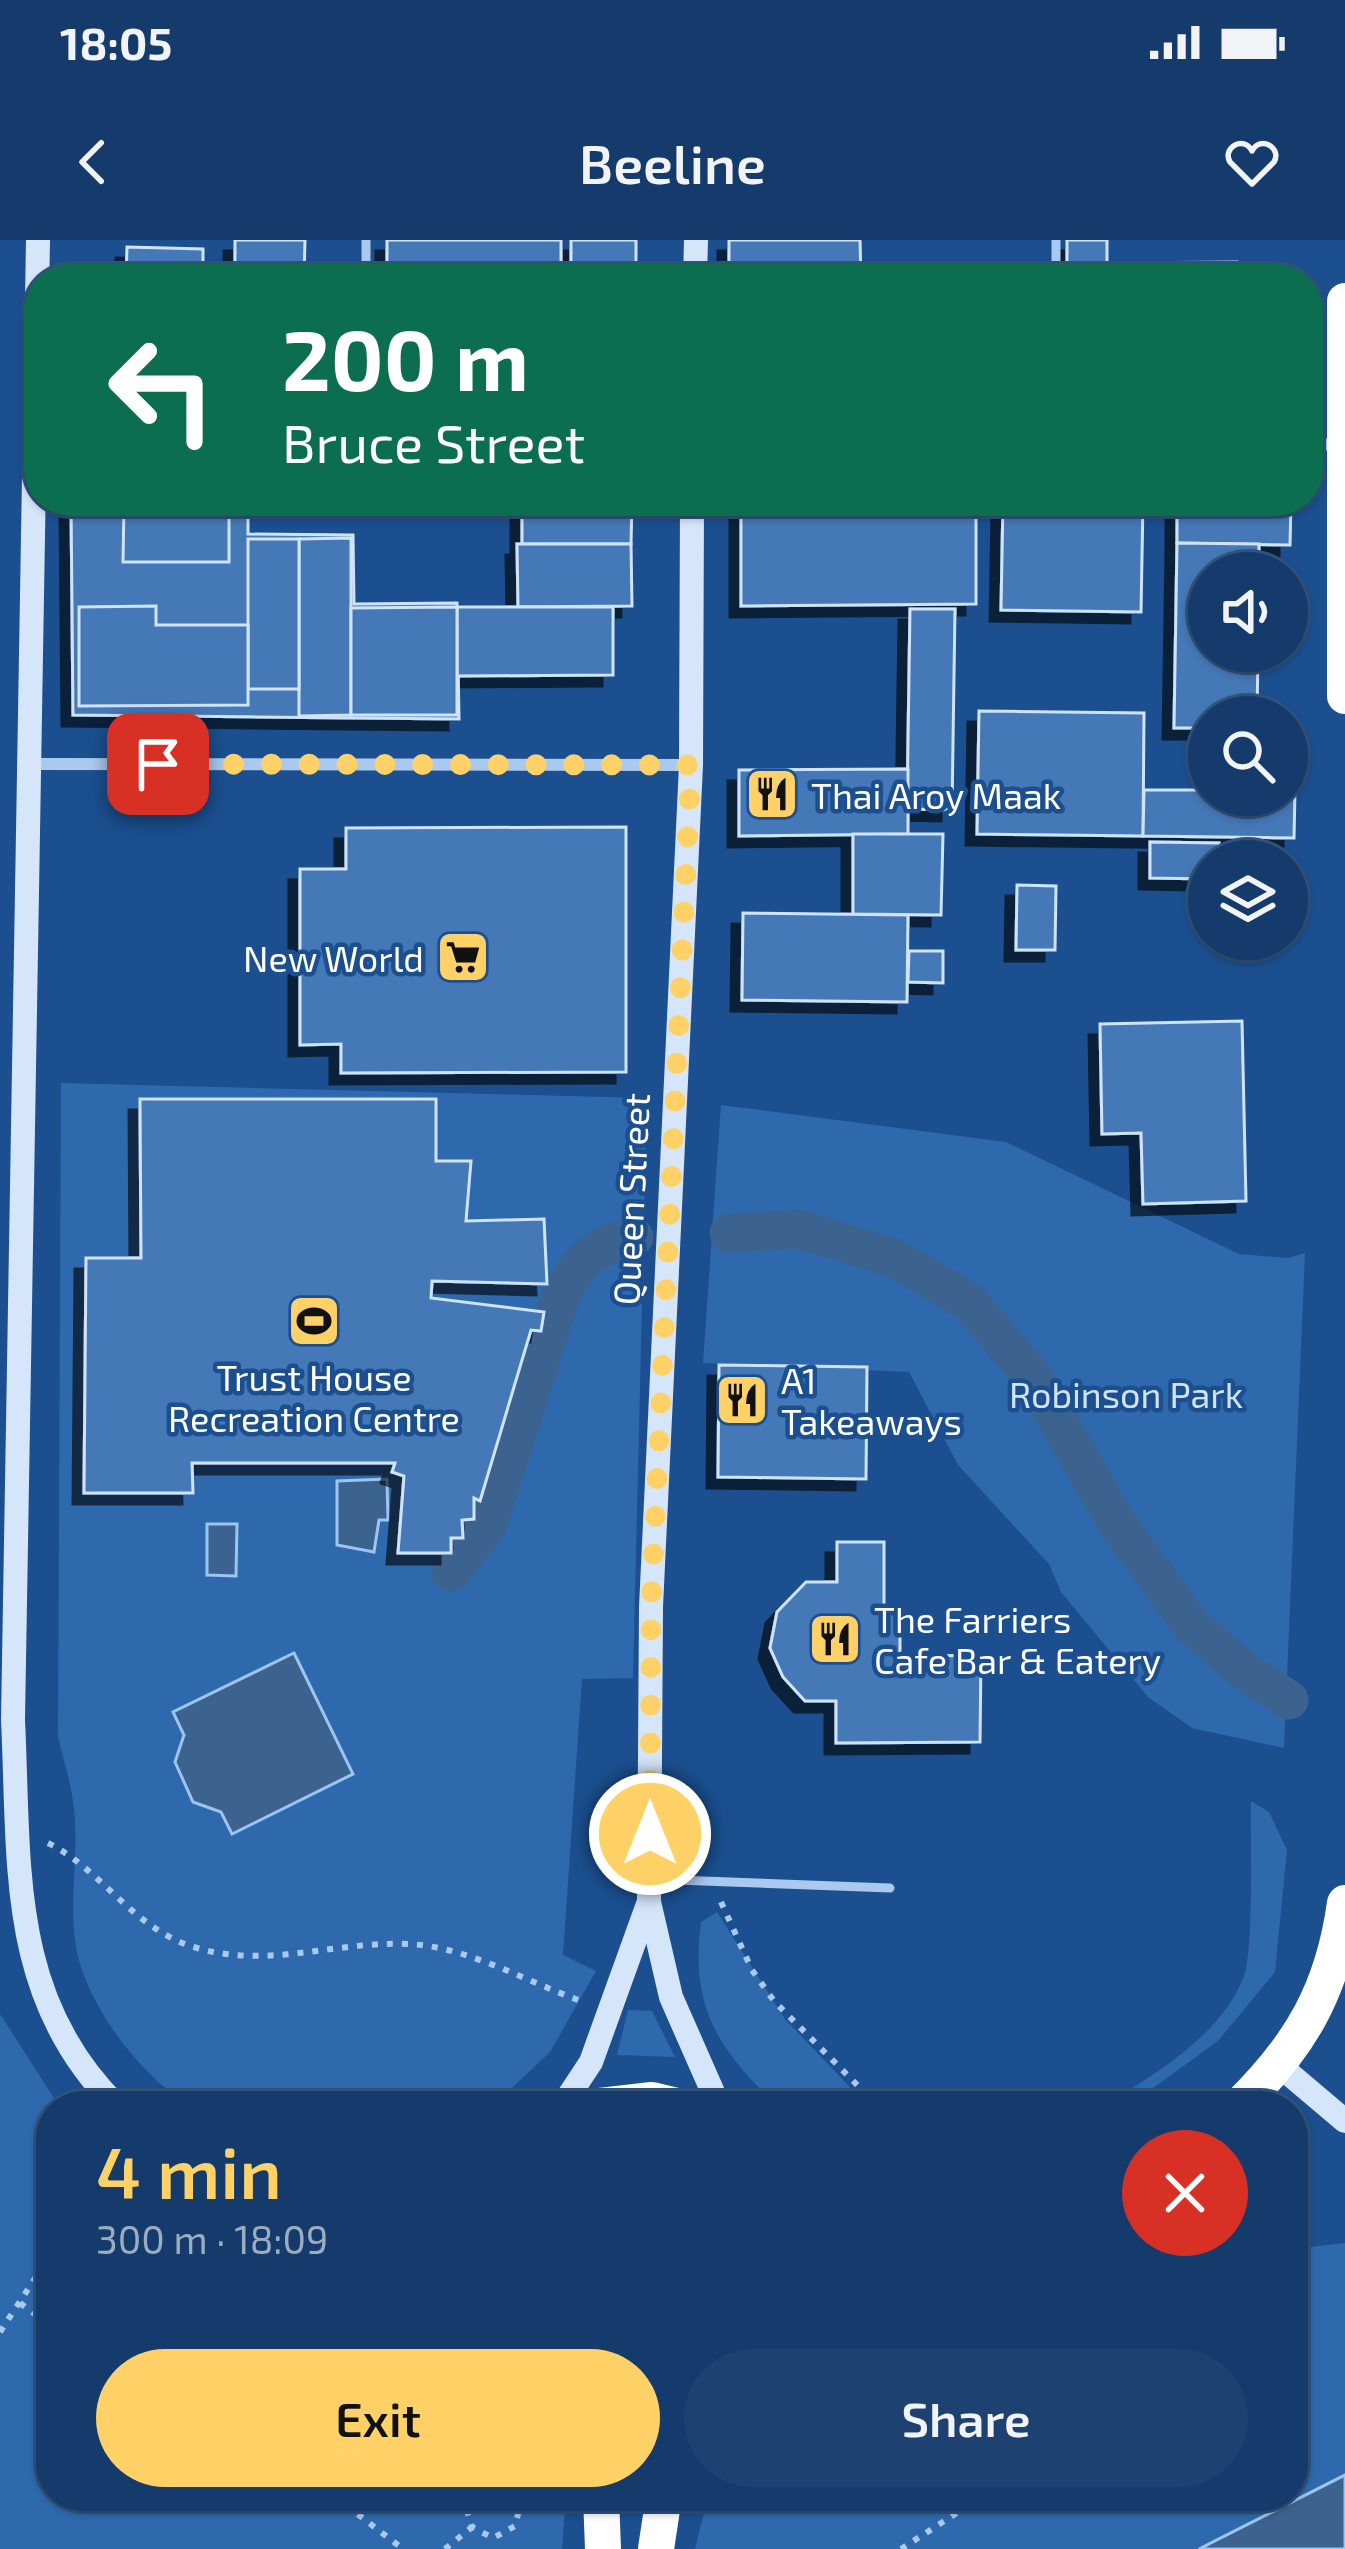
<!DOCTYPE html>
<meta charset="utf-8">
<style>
:root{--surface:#143b6b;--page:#1d4271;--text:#f1f3f6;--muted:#9dadc1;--line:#33557e;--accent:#ffd166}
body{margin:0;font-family:"Exo 2",sans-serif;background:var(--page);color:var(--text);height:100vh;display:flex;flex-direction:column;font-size:45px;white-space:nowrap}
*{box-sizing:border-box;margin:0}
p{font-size:39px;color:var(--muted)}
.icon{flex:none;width:66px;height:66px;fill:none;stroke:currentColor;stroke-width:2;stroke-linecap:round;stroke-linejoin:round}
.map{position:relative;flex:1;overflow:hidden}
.side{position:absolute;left:36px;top:1851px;width:1272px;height:420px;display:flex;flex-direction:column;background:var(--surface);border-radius:48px;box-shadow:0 3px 9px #0004,0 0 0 3px var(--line)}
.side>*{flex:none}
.banner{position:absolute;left:24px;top:24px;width:1299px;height:252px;border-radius:48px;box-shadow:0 3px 9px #0004,0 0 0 3px var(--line);background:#0b6e4f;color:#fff;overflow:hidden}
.fabs{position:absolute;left:1188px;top:312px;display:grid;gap:24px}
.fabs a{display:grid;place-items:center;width:120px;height:120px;border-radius:50%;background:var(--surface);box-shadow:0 3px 9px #0004,0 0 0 3px var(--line);font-size:60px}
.pin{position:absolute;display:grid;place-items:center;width:102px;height:102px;color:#fff;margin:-51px;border-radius:24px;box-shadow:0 6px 18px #0006}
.me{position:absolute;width:132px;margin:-66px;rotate:0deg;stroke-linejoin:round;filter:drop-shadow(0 0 9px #0008)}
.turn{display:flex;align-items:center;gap:42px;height:252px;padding:0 60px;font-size:54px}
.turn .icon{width:156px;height:156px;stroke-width:2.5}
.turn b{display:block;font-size:84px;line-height:102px}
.round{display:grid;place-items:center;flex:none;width:126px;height:126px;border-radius:63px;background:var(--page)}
.overview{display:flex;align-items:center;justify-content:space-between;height:204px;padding:0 60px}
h1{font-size:72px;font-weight:600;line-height:90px;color:var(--accent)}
.cta{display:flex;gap:24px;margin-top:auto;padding:24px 60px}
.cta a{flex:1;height:138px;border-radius:72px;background:var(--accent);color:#111;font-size:48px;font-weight:600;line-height:138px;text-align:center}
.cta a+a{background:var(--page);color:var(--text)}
.status{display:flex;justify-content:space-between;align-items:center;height:84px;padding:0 60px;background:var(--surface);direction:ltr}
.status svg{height:33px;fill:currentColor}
header{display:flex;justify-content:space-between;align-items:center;height:156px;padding:0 60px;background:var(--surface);font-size:54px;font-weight:600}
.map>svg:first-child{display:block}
</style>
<div class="status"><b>18:05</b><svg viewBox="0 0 49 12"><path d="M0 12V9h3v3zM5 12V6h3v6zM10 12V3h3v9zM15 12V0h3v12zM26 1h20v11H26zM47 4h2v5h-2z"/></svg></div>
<header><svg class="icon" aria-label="back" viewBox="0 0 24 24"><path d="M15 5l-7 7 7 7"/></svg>Beeline<svg class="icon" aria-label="heart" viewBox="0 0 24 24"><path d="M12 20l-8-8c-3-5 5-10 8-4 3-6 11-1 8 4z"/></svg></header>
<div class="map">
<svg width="1345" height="2309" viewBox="0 0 1345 2309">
<defs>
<filter id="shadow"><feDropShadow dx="-11" dy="11" stdDeviation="0" flood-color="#0009"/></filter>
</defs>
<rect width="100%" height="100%" fill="#1b4f8f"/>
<g fill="#2e69ad">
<path d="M61,843L647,858L633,1438L582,1439L563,1715L596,1731L550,1812L493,1866H190C139,1835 83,1761 75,1701C69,1655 80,1607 73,1561C70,1540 63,1518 58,1497Z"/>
<polygon points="721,865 1006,902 1239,1014 1288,1018 1305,1013 1284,1508 1192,1488 1148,1457 1061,1352 1049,1324 958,1225 909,1132 703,1123"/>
<path d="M1251,1561L1269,1572L1287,1610L1275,1732L1218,1801L1128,1866H1103C1154,1835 1222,1795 1244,1736C1254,1709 1250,1597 1251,1561Z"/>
<path d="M717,1672L785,1779L868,1866H777C717,1807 690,1768 701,1682Z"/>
<polygon points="628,1770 652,1771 675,1817 617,1815"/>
<polygon points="0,1774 59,1866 51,1866 51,2256 566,2256 562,2309 0,2309"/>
<polygon points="1345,2003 1345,2235 1199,2309 695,2309 708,2256 1293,2256 1293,2009"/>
</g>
<g fill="#3c6290" stroke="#9cc4f0" stroke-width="3">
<polygon points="387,1239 388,1280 379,1280 374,1312 337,1305 337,1241"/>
<polygon points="207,1284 237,1284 236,1336 207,1335"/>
<polygon points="294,1413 353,1534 232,1594 221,1572 193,1562 175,1522 184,1495 173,1472"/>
<polygon points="1345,2235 1345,2309 1199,2309"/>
</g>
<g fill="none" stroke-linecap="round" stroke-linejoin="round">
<g stroke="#3c6290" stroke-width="39">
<polyline points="729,993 799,989 896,1019 969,1062 1033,1137 1116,1282 1191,1385 1245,1431 1289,1460"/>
<path d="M451,1332L487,1286L561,1055C579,1021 595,1004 634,997"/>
</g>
</g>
<g fill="#4478b7" stroke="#cfe3fa" stroke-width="3" filter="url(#shadow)">
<polygon points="235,0 305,0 304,39 235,39"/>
<rect x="387" y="0" width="174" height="39"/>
<rect x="571" y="0" width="65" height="39"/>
<polygon points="729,0 860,0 861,39 729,39"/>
<rect x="1067" y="0" width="40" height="39"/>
<polygon points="127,7 203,9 203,39 126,39"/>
<polygon points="1237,22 1237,39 1108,39 1108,23"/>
<polygon points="71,261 248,262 248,294 353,295 354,364 457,363 459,479 73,475"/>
<polygon points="522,261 632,261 631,304 522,304"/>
<polygon points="741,261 976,261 976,364 741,366"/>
<polygon points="1003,261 1143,261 1141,372 1001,370"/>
<polygon points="1177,261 1291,261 1290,305 1177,303"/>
<polygon points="229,263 229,322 123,322 124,264"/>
<polygon points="351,298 351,475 299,476 299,299"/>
<rect x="248" y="299" width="51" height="150"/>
<polygon points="1177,303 1259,304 1259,333 1209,333 1209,411 1258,411 1257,477 1209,477 1209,488 1174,488"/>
<polygon points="517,304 631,304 632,366 518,367"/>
<polygon points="156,366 156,385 248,385 248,465 79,466 79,367"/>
<polygon points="457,367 613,367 613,435 457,436"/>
<polygon points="457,367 457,475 351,475 351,368"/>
<polygon points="910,369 955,369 952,570 907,569"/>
<polygon points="979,471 1144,473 1143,596 977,594"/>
<polygon points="908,529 908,594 739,596 739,530"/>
<polygon points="1144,550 1209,550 1209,555 1295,551 1294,598 1143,596"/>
<polygon points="626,587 626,832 341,833 341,804 300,805 300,629 346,629 346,588"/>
<polygon points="853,594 943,594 941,675 853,674"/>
<polygon points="1150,602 1219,603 1218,621 1209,621 1209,639 1150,638"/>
<polygon points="1017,645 1056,646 1055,710 1016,710"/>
<polygon points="743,673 908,675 907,762 742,760"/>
<polygon points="909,711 943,711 943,743 908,742"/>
<polygon points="1242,781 1246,961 1143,964 1141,893 1102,894 1100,784"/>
<polygon points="140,859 436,859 436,921 471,921 466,981 544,979 547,1044 432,1041 431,1058 544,1072 541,1091 531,1090 480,1261 474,1258 474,1279 462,1280 463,1298 451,1298 451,1313 398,1313 404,1236 392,1232 395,1223 192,1223 193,1253 84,1253 86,1018 141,1018"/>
<polygon points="719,1125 867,1127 866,1239 718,1237"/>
<polygon points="837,1302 884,1302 884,1367 900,1368 900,1415 981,1416 980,1502 836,1503 836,1461 805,1461 783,1437 770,1408 777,1372 806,1342 837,1342"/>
</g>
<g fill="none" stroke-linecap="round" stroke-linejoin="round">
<g stroke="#a9c9ee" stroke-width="6" stroke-dasharray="6 9" stroke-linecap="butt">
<path d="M48,1603C104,1631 133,1690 197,1708C270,1729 334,1701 407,1704C466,1706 525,1741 581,1761"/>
<polyline points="721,1662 752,1730 774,1761 878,1866"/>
<polyline points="20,2063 51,2086"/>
<polyline points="0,2092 51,2014"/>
<polyline points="334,2256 403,2309"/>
<polyline points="427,2256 467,2271"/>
<polyline points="473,2256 467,2271 472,2287 493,2298 515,2286 519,2270 513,2256"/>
<polyline points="78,2270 162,2256"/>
<polyline points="445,2309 472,2287"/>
<polyline points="901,2309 983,2256"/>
</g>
<g stroke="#a9c9ee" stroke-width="9">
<polyline points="1056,0 1056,39"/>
<polyline points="366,39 366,0"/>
<polyline points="649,1639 890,1648"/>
</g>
<g stroke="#a9c9ee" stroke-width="12">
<polyline points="1308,205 1343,204"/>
<polyline points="29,524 690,525"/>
</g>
<g stroke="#d6e6fa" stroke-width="24">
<path d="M38,0L13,1480C20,1623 7,1758 117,1866"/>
<polyline points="695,39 696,0"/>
<polyline points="692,261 691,525 651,1367 649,1662 671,1757 719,1866"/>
<polyline points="1280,1826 1345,1881"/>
<polyline points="562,1866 591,1822 648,1664"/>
</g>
<g stroke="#fff" stroke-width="36">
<polyline points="1345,61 1345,456"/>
<polyline points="600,1866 652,1860 677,1866"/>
<path d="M1239,1866C1301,1805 1333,1750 1345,1663"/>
<polyline points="601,2256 603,2309"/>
<polyline points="656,2309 664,2256"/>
</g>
</g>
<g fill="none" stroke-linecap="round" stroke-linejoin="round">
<polyline stroke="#ffd166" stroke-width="21" stroke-dasharray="0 37.8" points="158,524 691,525 651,1367 650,1594"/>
</g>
<defs>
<g id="restaurant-square" transform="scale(2.7)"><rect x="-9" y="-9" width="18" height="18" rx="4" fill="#ffd166" stroke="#1b4f8f"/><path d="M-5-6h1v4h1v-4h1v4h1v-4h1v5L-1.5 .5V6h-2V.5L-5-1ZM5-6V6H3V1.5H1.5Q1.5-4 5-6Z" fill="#111"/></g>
<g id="supermarket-square" transform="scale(2.7)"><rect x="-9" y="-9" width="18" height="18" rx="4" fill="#ffd166" stroke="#1b4f8f"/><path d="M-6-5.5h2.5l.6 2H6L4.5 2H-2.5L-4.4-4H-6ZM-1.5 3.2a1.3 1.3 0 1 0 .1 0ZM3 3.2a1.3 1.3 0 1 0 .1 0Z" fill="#111"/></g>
<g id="stadium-square" transform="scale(2.7)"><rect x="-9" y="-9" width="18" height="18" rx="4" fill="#ffd166" stroke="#1b4f8f"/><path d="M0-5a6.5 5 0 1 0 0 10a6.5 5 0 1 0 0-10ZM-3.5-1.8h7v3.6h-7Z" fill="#111"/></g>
</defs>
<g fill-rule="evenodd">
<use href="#restaurant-square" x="772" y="554"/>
<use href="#supermarket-square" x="463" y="717"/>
<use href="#stadium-square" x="314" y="1081"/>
<use href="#restaurant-square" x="742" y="1160"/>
<use href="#restaurant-square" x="835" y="1399"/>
</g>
<g text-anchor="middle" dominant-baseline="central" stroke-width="9" stroke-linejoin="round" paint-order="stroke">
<g font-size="36" fill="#fff" stroke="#1b4f8f" text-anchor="start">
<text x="811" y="554">Thai Aroy Maak</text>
<text x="424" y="717" text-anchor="end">New World</text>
<text x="314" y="1136" text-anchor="middle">Trust House<tspan x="314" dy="41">Recreation Centre</tspan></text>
<text x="781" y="1139">A1<tspan x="781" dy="41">Takeaways</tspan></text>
<text x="874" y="1378">The Farriers<tspan x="874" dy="41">Cafe Bar &amp; Eatery</tspan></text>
</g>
<g font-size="36" fill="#fff" stroke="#1b4f8f">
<text transform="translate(630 959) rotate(-87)">Queen Street</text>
</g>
<g font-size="36" fill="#cfe3fa" stroke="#1b4f8f">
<text x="1126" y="1153">Robinson Park</text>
</g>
</g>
</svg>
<div class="fabs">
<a><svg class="icon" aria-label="sound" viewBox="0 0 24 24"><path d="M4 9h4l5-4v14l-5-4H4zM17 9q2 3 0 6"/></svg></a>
<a><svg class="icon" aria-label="search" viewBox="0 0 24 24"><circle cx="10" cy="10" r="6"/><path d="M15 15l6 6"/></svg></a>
<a><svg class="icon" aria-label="layers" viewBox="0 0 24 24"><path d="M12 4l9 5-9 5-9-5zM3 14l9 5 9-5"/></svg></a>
</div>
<div class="pin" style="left:158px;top:524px;background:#d93025"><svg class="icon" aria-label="arrive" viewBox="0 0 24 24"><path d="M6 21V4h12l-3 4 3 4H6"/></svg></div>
<svg class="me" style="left:650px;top:1594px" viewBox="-20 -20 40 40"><circle r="17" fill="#ffd166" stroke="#fff" stroke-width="3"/><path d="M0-11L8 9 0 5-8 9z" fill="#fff"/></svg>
<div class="banner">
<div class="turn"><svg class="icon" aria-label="left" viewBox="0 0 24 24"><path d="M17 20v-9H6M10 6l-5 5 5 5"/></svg><div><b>200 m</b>Bruce Street</div></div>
</div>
<section class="side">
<div class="overview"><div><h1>4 min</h1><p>300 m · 18:09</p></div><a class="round" style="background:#d93025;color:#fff"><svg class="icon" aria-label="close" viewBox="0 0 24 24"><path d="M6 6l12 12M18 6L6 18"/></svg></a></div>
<div class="cta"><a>Exit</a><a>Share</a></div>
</section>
</div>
